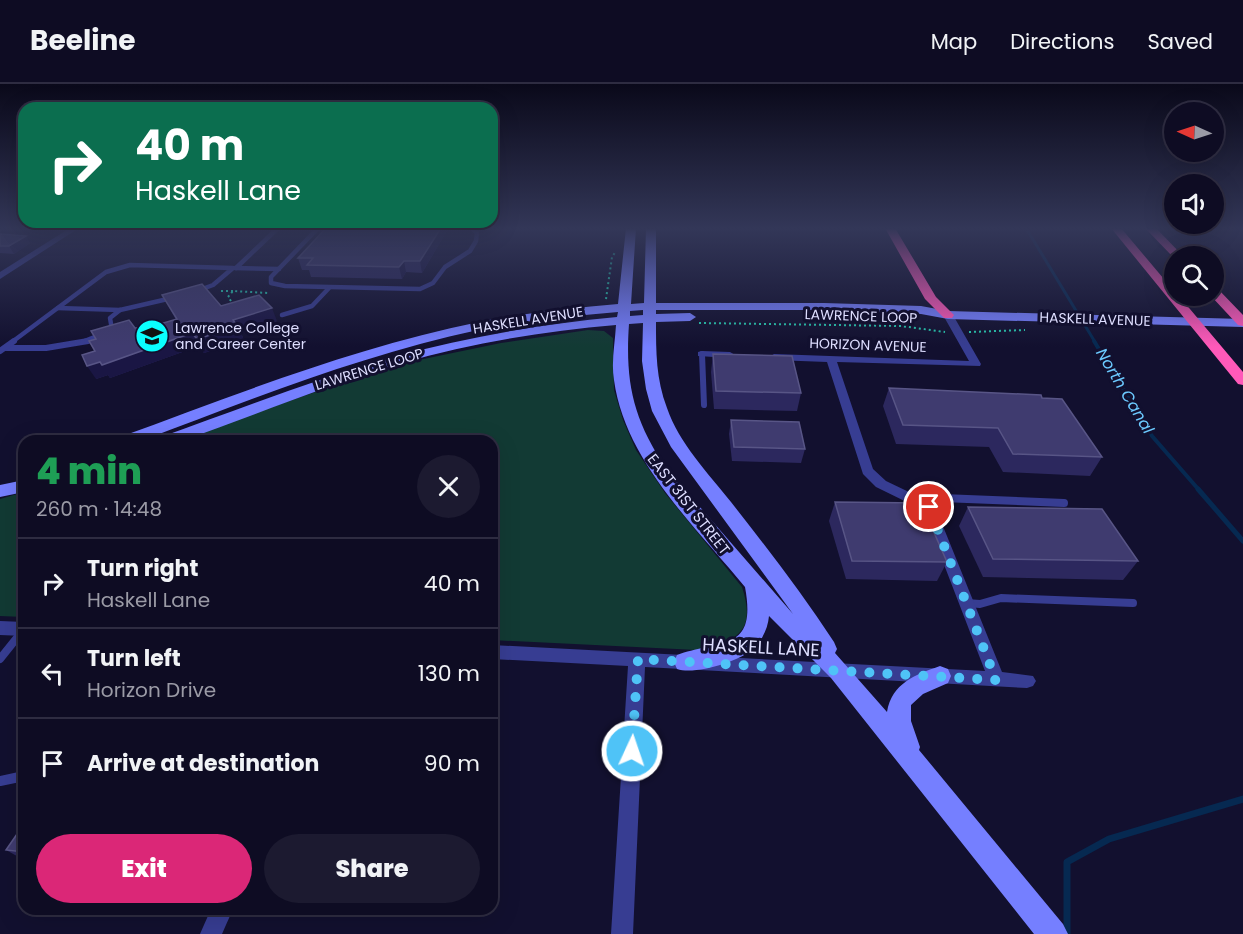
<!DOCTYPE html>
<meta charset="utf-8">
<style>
:root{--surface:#0e0c23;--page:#1c1a30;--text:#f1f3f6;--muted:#9b9ba6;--line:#2e2c41;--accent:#db2777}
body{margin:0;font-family:Poppins,sans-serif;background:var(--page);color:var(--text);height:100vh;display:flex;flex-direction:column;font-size:22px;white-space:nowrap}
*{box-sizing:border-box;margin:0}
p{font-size:20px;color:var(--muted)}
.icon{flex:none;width:33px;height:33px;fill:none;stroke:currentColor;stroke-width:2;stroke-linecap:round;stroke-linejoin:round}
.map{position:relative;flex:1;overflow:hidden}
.panel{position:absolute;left:18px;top:351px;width:480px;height:480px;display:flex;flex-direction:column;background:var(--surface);border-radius:18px;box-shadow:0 6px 24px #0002,0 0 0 2px var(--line)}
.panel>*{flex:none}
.guide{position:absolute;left:18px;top:18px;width:480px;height:126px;border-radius:18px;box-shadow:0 6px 24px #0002,0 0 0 2px var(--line);background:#0b6e4f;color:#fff;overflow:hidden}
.needle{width:39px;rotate:273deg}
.tools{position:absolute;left:1164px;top:18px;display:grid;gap:12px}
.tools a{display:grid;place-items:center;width:60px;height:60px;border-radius:50%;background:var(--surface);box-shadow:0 6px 24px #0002,0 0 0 2px var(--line);font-size:30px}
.pin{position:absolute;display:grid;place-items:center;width:51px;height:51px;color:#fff;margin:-26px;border:3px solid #fff;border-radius:50%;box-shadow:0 2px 6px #0007}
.me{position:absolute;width:66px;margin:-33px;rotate:3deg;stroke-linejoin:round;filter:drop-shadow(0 0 4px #0008)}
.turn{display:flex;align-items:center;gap:21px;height:126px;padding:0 18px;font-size:27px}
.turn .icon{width:78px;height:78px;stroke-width:2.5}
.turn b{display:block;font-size:42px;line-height:51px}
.round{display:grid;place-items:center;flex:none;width:63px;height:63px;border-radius:32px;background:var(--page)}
.head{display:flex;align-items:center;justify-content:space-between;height:102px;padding:0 18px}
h1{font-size:36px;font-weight:800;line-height:45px;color:#1e9e55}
.button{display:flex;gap:12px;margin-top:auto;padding:12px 18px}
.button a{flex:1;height:69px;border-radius:36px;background:var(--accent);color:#fff;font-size:24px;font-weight:800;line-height:69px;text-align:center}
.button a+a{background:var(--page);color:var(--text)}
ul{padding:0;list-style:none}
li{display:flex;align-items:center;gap:18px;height:90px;padding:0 18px;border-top:2px solid var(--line)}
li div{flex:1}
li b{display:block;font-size:22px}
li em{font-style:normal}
header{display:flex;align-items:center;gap:36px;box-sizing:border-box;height:84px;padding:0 30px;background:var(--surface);border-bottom:2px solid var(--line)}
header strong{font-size:28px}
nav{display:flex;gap:33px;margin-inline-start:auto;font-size:21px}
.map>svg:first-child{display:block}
</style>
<header>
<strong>Beeline</strong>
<nav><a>Map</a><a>Directions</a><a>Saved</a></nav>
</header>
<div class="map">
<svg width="1243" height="850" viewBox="0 0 1243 850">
<rect width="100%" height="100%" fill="#12102f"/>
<g fill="#123a34">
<path d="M588,246L604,247L613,254L614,306L623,336L636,366L665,409L742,503C757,549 736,557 697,566L492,556V357H174L353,295L409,278L501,259Z"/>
<polygon points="24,408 24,533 0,532 0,415"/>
</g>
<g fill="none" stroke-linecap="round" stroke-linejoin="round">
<polyline stroke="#062951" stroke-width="3" points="1026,144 1095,258"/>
<polyline stroke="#062951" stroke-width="4" points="1094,257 1152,352 1199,406"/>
<polyline stroke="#062951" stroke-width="5" points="1198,405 1243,457"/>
<polyline stroke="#062951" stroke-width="7" points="1067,850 1067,778 1109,755 1243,715"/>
<g stroke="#26cbb0" stroke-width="2" stroke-dasharray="2 3" stroke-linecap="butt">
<polyline points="221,207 233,207"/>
<polyline points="606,215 612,173 616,167"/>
<polyline points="234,221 228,213 233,207 268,209"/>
<polyline points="699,239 901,242 945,248"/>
<polyline points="969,248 1025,246"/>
</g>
<g stroke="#373d92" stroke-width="4.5">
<polyline points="318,144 271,193 271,199 285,202 420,205 433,199 445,183 470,167 476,157 477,149 472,144"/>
<polyline points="235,184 279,185"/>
<polyline points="236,184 278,144"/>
<polyline points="58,224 120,226 172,214"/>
<polyline points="282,231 312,222 329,204"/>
<polyline points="12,258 106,188 130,181 233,184 213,201 197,207"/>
<polyline points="82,258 112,246 110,234 120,226"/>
</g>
<g stroke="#373d92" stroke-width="6">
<polyline points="5,264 46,264 88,257"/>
<polyline points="0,267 14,257"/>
<polyline points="702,270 704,321"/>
</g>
<g stroke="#373d92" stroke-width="8">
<polyline points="929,423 942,414 1064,419"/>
<polyline points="966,519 980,520 1001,514 1133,519"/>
<polyline points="0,575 24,545"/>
</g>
<polyline stroke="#373d92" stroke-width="10" points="0,697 24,692"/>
<g fill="#373d92" fill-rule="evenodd">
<polygon points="70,144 79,144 0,195 0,188"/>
<polygon points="945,229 953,231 981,280 980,282 837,278 873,385 886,397 934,420 1002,588 1033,592 1036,597 1033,602 1027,604 645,583 633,850 611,850 628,582 492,575 492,561 985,587 923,426 876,403 863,390 827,278 774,276 769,273 774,270 969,277 943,231"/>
<polygon points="702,267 730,268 735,271 730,274 698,272 698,268"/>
<polygon points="0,537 24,538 24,552 0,551"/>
<polygon points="211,825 233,825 222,850 200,850"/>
</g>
<g fill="#757fff" fill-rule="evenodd">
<path d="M626,144H636L631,220L644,219L646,144H656V219H824L921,222L948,227L1243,235V243L948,235L921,230L824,226H656V230L690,229L696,233L690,237L656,238C656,268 656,295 667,324C679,359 708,389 731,418C767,464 802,509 834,558L837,565L835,569L887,628C892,599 915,591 940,582L948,585L951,592L948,599L923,610L911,621V637L920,663L919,666L1063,840L1068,850H1034L831,594L769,532C768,544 762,557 753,565C738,578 695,591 677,585L674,578L677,571C722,555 757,568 745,503C695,442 625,377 614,296C611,278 615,259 616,241C544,247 472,259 402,279C327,301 255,331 182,357H159L161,353C238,326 315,295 394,273C467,253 541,240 617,233L618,228C571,232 524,237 478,246C362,271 251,315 141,357H118L120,353C238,310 355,263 479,238C525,229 572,224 618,220ZM643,226V231L630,232V227ZM643,239L642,277L646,305L652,327L671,363L793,530L666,384C633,335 625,298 629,240Z"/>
<polygon points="24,396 24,408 0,413 0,401"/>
</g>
<g fill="#ff59b9" fill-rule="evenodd">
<polygon points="885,144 895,144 936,213 954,231 952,234 944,234 925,215"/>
<polygon points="1111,144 1121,144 1174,207 1174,212 1179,212 1243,288 1243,301 1238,300"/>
<polygon points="1145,144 1156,144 1183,172 1174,174"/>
<polygon points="1214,204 1218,205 1243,231 1243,242 1238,241 1211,212 1214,212"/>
</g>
</g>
<g fill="#2c285e">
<polygon points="448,145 422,189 406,188 402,195 311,193 309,186 302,186 298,174"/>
<polygon points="0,150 30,159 14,170 0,169"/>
<polygon points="162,211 221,222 277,237 241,249 244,256 204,269 199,262 110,294 108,291 96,295 95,267 135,244 140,246 176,236"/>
<polygon points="713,270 801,309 797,327 714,325 711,288"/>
<polygon points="889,304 1102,373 1090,392 1003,388 989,363 896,360 883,322"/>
<polygon points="731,336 805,365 801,379 732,377 729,350"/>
<polygon points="835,418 947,478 937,497 846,495 829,437"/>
<polygon points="968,423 1138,477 1123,496 983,493 959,442"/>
<polygon points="24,740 24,776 6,766"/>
</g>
<g fill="#1a1644">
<polygon points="441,144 448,144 448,145 422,189 420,177"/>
<polygon points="26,152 30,159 14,170 9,162"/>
<polygon points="404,177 406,188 402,195 399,183"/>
<polygon points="272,224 277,237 241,249 244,256 204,269 197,255 233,236"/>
<polygon points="192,249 199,262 110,294 108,291 96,295 87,282"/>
</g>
<g fill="#3f3b6f" stroke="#585586" stroke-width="1.5">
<polygon points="326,144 441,144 420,177 404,177 399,183 307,181 313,174 298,174"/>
<polygon points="0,150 26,152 9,162 0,162"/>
<polygon points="202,200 221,222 259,211 272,224 233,236 238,243 197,255 192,249 102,281 100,278 87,282 82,271 95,267 89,257 96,255 91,247 129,236 135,244 138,244 140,246 177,235 162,211"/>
<polygon points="713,270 792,272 801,309 716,307"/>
<polygon points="889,304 1041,311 1042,314 1062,315 1102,373 1013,370 998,344 903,341"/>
<polygon points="731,336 799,338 805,365 734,363"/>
<polygon points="835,418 921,419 947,478 852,477"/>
<polygon points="968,423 1102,425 1138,477 993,475"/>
<polygon points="24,740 24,768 6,766"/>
</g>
<linearGradient id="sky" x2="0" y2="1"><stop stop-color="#0a091a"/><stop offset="0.55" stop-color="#333758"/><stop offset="1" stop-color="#333758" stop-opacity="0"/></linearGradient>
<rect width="1243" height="263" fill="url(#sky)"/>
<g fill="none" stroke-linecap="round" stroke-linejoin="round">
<polyline stroke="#4fc3f7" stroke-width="10" stroke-dasharray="0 18" points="632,667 638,575 996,596 929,423"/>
</g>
<defs>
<g id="school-disc" transform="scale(1.725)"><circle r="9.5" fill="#0afffe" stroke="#12102f"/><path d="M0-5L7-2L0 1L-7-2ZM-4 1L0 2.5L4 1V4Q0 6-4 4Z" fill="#111"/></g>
</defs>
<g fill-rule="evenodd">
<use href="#school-disc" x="152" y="252"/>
</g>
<g text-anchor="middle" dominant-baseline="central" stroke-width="6" stroke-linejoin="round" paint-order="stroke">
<g font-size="14" fill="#dedeff" stroke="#12102f">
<text transform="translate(861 232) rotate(2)">LAWRENCE LOOP</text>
<text transform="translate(1095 235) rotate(2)">HASKELL AVENUE</text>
<text transform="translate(528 236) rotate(-9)">HASKELL AVENUE</text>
<text transform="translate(868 261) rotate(2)">HORIZON AVENUE</text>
<text transform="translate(369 285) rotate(-17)">LAWRENCE LOOP</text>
</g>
<g font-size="14" fill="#dedeff" stroke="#12102f" text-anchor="start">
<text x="175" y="244">Lawrence College<tspan x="175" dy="16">and Career Center</tspan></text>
</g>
<g font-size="15" fill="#dedeff" stroke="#12102f">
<text transform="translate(689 420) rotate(52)">EAST 31ST STREET</text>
</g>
<g font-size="16" font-style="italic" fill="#6ccaff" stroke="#12102f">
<text transform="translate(1125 307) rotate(59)">North Canal</text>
</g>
<g font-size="18" fill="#dedeff" stroke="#12102f">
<text transform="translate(761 563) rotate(3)">HASKELL LANE</text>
</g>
</g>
</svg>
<div class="tools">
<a><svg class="needle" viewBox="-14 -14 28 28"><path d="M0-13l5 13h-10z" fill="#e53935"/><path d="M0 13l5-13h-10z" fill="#9b9ba6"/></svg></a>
<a><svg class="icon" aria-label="sound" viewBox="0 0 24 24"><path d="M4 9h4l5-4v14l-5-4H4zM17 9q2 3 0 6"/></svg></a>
<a><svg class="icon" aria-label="search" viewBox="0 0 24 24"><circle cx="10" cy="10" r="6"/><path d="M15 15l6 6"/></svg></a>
</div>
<div class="pin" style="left:929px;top:423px;background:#d93025"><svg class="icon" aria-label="arrive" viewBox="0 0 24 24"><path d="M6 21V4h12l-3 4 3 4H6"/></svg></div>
<svg class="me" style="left:632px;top:667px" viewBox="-20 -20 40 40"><circle r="17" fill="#4fc3f7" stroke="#fff" stroke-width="3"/><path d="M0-11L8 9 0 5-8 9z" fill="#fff"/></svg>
<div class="guide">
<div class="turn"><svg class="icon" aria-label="right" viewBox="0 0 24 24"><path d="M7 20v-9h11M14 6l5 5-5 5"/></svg><div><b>40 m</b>Haskell Lane</div></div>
</div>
<section class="panel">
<div class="head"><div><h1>4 min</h1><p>260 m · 14:48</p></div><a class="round"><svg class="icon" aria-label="close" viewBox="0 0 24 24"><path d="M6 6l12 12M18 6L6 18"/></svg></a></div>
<ul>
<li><svg class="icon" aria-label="right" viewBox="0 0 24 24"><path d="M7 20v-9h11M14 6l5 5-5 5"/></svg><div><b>Turn right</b><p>Haskell Lane</p></div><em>40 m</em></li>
<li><svg class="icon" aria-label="left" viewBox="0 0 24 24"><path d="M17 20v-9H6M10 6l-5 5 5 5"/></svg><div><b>Turn left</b><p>Horizon Drive</p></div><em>130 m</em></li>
<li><svg class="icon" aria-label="arrive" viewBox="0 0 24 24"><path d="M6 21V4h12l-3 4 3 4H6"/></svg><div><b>Arrive at destination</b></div><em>90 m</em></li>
</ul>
<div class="button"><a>Exit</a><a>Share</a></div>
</section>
</div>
